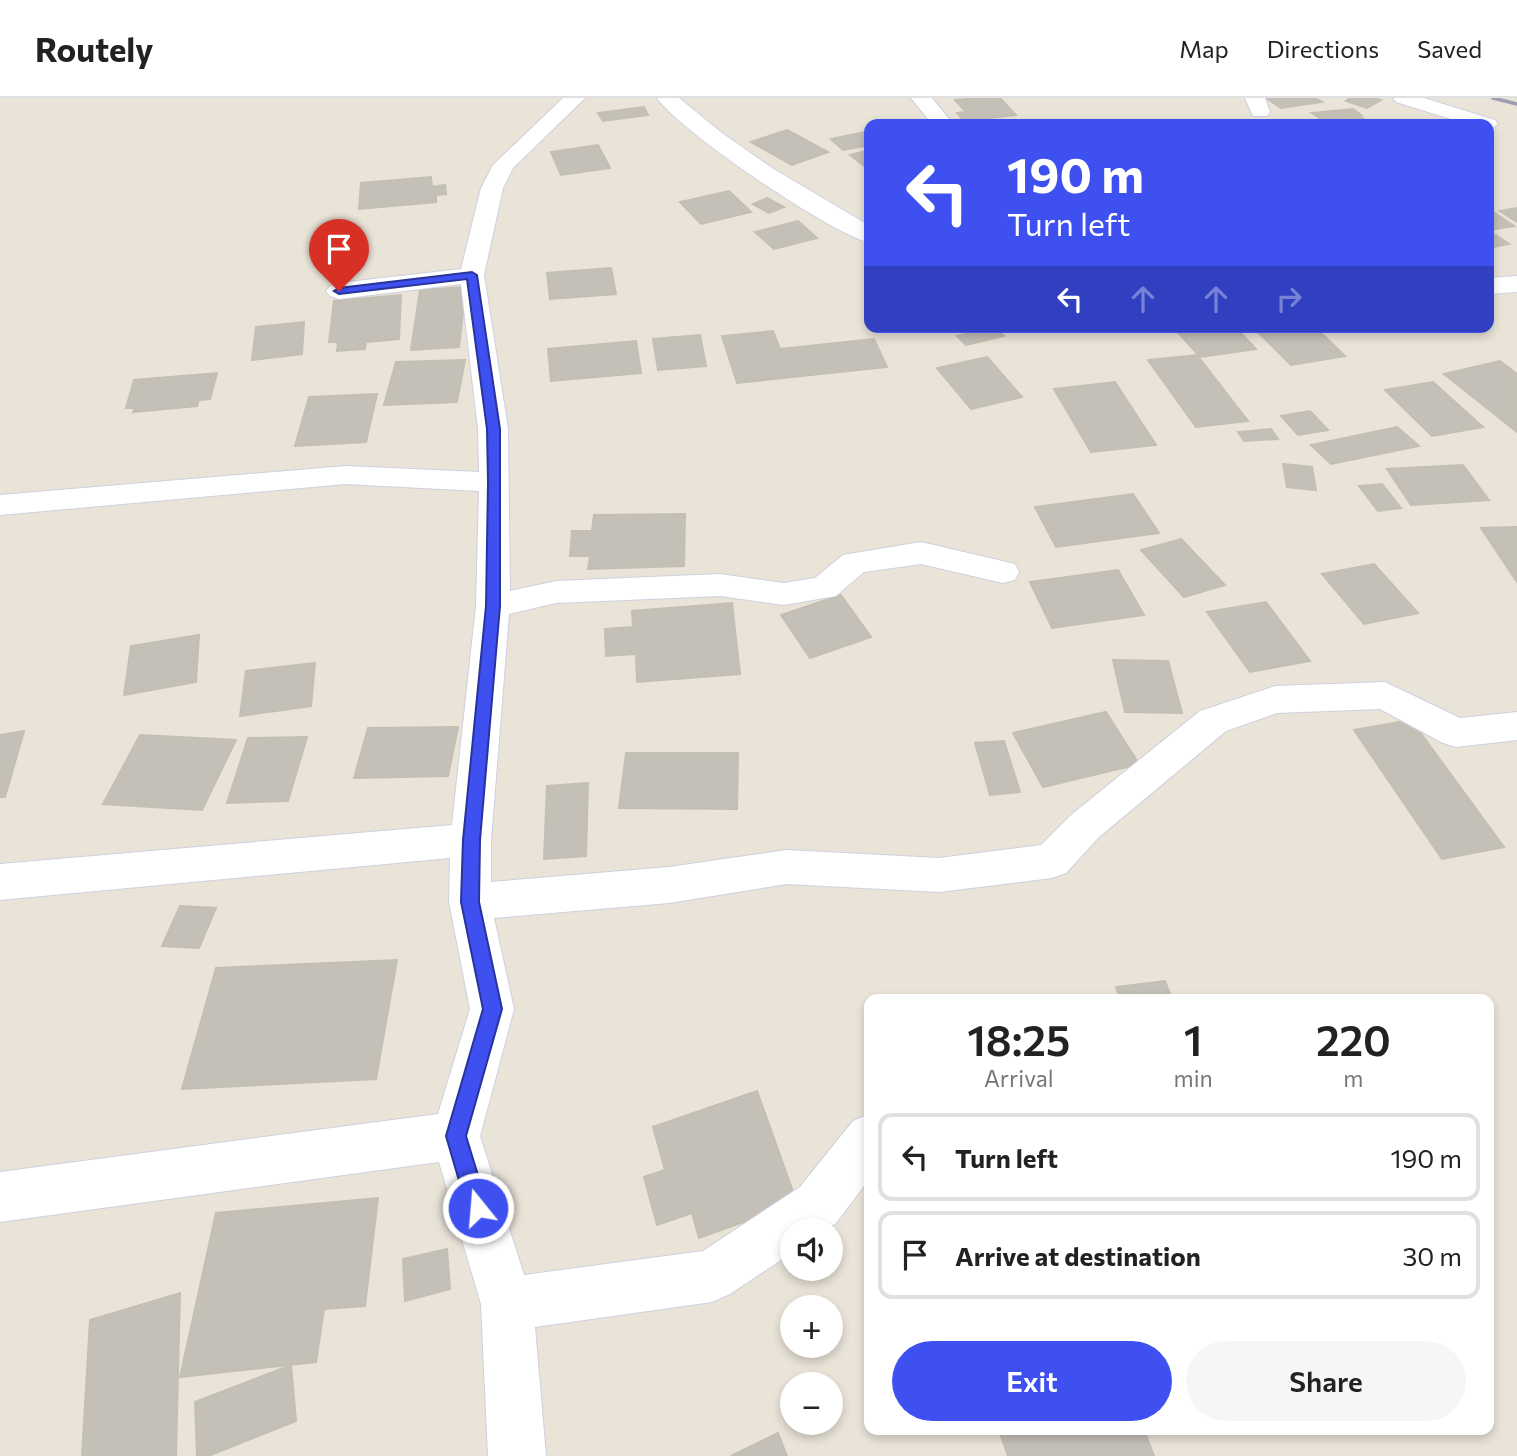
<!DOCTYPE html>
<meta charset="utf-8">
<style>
:root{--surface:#fff;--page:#f6f6f6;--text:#222;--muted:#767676;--line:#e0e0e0;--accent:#3e50f0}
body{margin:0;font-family:Commissioner,sans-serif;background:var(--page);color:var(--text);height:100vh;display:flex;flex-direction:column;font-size:26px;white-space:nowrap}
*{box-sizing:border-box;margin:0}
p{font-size:23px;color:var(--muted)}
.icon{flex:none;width:38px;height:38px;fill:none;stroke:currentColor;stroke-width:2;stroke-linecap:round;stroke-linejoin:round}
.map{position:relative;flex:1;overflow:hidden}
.details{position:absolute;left:864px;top:896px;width:630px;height:441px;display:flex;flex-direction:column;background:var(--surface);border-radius:14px;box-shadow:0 4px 10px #0003}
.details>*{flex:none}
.top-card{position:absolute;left:864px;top:21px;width:630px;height:214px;border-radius:14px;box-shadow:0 4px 10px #0003;background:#3e50f0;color:#fff;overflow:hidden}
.fabs{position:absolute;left:780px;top:1120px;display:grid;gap:14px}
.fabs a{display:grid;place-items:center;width:63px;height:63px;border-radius:50%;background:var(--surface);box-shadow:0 4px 10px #0003;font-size:35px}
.pin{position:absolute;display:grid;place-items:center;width:60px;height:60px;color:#fff;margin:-72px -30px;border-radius:50% 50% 50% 0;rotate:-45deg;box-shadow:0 0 7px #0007}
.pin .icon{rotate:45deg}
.me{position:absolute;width:77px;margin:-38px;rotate:343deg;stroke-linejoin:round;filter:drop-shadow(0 0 5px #0008)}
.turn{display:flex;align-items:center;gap:24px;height:147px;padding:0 28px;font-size:32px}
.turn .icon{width:91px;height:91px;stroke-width:2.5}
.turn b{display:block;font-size:49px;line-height:60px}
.lanes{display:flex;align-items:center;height:66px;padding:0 28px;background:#0003;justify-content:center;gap:35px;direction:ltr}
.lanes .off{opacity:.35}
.eta{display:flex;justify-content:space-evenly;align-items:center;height:119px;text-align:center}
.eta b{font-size:42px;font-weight:600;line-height:49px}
.primary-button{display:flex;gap:14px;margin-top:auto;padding:14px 28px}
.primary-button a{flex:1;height:80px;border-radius:42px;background:var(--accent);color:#fff;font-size:28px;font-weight:600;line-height:80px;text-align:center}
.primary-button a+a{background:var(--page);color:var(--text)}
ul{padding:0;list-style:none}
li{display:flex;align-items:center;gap:21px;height:88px;margin:0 14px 10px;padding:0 14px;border:4px solid var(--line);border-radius:14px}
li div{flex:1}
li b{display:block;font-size:26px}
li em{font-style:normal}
header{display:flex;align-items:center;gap:42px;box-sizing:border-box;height:98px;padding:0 35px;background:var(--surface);border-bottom:2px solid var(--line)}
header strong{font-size:33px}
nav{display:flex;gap:38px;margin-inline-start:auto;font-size:24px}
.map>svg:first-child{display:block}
</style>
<header>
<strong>Routely</strong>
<nav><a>Map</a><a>Directions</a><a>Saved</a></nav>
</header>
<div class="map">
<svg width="1517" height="1358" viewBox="0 0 1517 1358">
<rect width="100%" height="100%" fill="#e9e3d8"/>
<g fill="#c4c0b8" stroke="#c4bfb3" stroke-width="2">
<polygon points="978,0 1000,0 1016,17 964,23 957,15 966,14 955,2"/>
<polygon points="1266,0 1315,0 1322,4 1281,10"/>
<polygon points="1350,0 1374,0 1381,2 1367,10 1346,3"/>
<polygon points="644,9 648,17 603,23 598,15"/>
<polygon points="1353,11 1361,17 1321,21 1312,15"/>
<polygon points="1361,19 1371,26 1326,26 1322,23"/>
<polygon points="787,32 828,54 792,67 751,44"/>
<polygon points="870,33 870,47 843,52 831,41"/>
<polygon points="598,47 610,70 561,77 551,54"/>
<polygon points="870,52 870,66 864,68 850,57"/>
<polygon points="431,79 432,89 445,87 446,96 436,97 436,104 359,111 361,85"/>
<polygon points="729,93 751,114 701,126 680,104"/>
<polygon points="767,100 784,109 769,115 753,106"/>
<polygon points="1517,110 1517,124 1500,113"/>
<polygon points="1489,111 1514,128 1489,132"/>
<polygon points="798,123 817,140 774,151 755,134"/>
<polygon points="1496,137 1509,146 1493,149 1489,146 1489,138"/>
<polygon points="611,170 616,196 550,201 547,175"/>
<polygon points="466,189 459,249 411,252 420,192"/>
<polygon points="401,197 399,241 366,244 365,251 337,253 338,244 329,244 334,203"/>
<polygon points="304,224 302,256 252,262 256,229"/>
<polygon points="995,229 1004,238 966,247 957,238"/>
<polygon points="1187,229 1235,229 1256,251 1200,259 1175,231"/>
<polygon points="1253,229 1315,229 1345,258 1291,267"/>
<polygon points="773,233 780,251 874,241 887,269 737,285 722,238"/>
<polygon points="700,237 706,268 658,272 653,241"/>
<polygon points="636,243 641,275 551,283 548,251"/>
<polygon points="1197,257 1248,323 1196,329 1148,262"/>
<polygon points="987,259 1022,299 971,311 937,270"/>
<polygon points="465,262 457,304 384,307 396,264"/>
<polygon points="1500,263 1517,276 1517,334 1444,276"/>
<polygon points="217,275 210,301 199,302 197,308 133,314 135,310 126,310 134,282"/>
<polygon points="1115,284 1156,347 1091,354 1054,291"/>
<polygon points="1433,284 1483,329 1432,338 1385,292"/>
<polygon points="377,296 366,344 295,348 309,299"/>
<polygon points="1310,313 1328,332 1298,337 1281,318"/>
<polygon points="1397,329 1419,348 1331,366 1311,347"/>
<polygon points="1271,331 1278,341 1244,343 1238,334"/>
<polygon points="1283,366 1312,369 1316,392 1287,389"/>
<polygon points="1463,367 1489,402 1411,407 1387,371"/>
<polygon points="1382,386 1401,410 1378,413 1359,388"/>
<polygon points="1133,396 1159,435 1056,449 1035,409"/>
<polygon points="685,416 684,468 588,471 590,458 570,458 572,433 592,433 594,417"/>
<polygon points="1517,429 1517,484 1481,430"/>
<polygon points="1181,441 1225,487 1184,499 1141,452"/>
<polygon points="1374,466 1418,515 1364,526 1322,476"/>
<polygon points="1118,472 1144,517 1052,530 1030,484"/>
<polygon points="841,497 871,539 810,560 781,517"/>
<polygon points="1266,504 1310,563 1250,574 1207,514"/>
<polygon points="732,505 740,576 637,584 636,556 606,558 605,531 633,529 632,513"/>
<polygon points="199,537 196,584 124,597 131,548"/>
<polygon points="1113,562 1168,563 1182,615 1125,614"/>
<polygon points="315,565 311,608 240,618 246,573"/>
<polygon points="1106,614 1139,666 1043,689 1013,635"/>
<polygon points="1411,622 1504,749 1442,761 1354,632"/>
<polygon points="458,629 448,678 354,680 368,630"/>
<polygon points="24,633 5,699 0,699 0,637"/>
<polygon points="140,637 236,642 202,712 103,706"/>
<polygon points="307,639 288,703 227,705 248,640"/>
<polygon points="1004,643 1020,694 990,697 975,645"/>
<polygon points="626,655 738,655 737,711 619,710"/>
<polygon points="588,685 586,758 544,761 547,688"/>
<polygon points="180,808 216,810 199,850 162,848"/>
<polygon points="397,862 376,981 182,991 216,870"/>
<polygon points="1165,883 1172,901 1120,901 1116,889"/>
<polygon points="757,993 797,1105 699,1140 692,1115 657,1127 644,1079 665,1072 653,1029"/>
<polygon points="378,1100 365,1208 324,1211 316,1264 180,1279 216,1115"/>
<polygon points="447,1151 450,1191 405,1203 403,1161"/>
<polygon points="180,1195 176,1358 82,1358 90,1222"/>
<polygon points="291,1267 296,1323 208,1358 197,1358 195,1304"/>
<polygon points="999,1332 1144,1332 1154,1358 1008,1358"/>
<polygon points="778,1335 787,1358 731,1358"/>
</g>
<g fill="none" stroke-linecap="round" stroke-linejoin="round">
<g stroke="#ced0df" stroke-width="2">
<g id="minor">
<polygon points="563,0 585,0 513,70 503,90 484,177 508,331 510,493 556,483 720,476 784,485 815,480 843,457 921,444 1015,466 1019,474 1015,482 1003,485 921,466 864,474 836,498 784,507 720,498 556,505 509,516 491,742 491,784 669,769 787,752 939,760 1041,747 1071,717 1200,613 1275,588 1385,584 1460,620 1517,614 1517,642 1456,649 1443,645 1380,611 1277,615 1226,633 1099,739 1066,775 1052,780 939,794 787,786 669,805 494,820 514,911 480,1038 524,1177 703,1153 800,1089 853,1023 870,1016 870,1080 836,1125 825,1132 793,1132 793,1154 730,1196 712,1204 535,1229 546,1358 488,1358 481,1206 439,1064 0,1124 0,1074 438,1016 470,911 449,804 450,760 0,802 0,766 452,727 476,508 479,393 346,386 0,417 0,397 346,368 479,374 478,331 461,186 339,201 330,198 326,193 330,188 339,185 461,171 481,90 493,67"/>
<path d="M657,0H679L722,35L772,70L870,128V145C830,135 681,34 657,0Z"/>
<polygon points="911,0 932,0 953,26 932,26"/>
<polygon points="1245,0 1265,0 1270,14 1267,18 1253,18"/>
<polygon points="1393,0 1424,0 1495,22 1498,26 1489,32 1489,26 1467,26 1396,4"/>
<polygon points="1517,178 1517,194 1489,196 1489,180"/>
</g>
</g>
<use href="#minor" fill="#fff" fill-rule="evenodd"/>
<polyline stroke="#9c9db0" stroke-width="3.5" points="1493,0 1517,6"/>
</g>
<polygon fill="#3e50f0" stroke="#28349c" stroke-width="2" points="472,174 477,177 500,331 500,508 480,742 479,804 502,911 466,1038 488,1110 485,1118 478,1121 470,1118 467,1110 446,1038 483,911 461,804 463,742 486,508 488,384 487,331 467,181 339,196 334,193 339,190"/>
</svg>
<div class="fabs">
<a><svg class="icon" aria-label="sound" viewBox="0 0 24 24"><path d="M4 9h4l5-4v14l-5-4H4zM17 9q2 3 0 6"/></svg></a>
<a>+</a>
<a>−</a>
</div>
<div class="pin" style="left:339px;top:193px;background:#d93025"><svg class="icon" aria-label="arrive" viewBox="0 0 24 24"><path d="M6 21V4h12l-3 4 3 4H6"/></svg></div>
<svg class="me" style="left:478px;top:1110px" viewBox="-20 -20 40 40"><circle r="17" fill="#3e50f0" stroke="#fff" stroke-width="3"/><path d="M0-11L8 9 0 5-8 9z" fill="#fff"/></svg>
<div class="top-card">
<div class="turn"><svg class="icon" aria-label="left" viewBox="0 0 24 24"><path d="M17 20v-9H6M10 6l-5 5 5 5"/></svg><div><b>190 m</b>Turn left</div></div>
<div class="lanes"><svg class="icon" aria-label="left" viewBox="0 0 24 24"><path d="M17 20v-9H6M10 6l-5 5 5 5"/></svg><svg class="icon off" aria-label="ahead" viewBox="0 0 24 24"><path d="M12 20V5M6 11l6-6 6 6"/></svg><svg class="icon off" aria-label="ahead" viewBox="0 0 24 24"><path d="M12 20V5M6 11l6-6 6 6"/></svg><svg class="icon off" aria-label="right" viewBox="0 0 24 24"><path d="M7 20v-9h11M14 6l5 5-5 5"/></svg></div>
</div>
<section class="details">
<div class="eta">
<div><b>18:25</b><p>Arrival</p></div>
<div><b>1</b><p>min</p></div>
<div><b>220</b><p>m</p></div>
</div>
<ul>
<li><svg class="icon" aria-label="left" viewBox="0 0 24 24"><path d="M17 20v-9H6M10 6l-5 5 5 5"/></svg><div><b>Turn left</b></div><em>190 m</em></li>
<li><svg class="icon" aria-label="arrive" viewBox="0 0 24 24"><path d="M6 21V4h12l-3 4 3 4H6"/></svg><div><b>Arrive at destination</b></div><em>30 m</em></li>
</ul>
<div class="primary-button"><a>Exit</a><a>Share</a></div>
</section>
</div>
